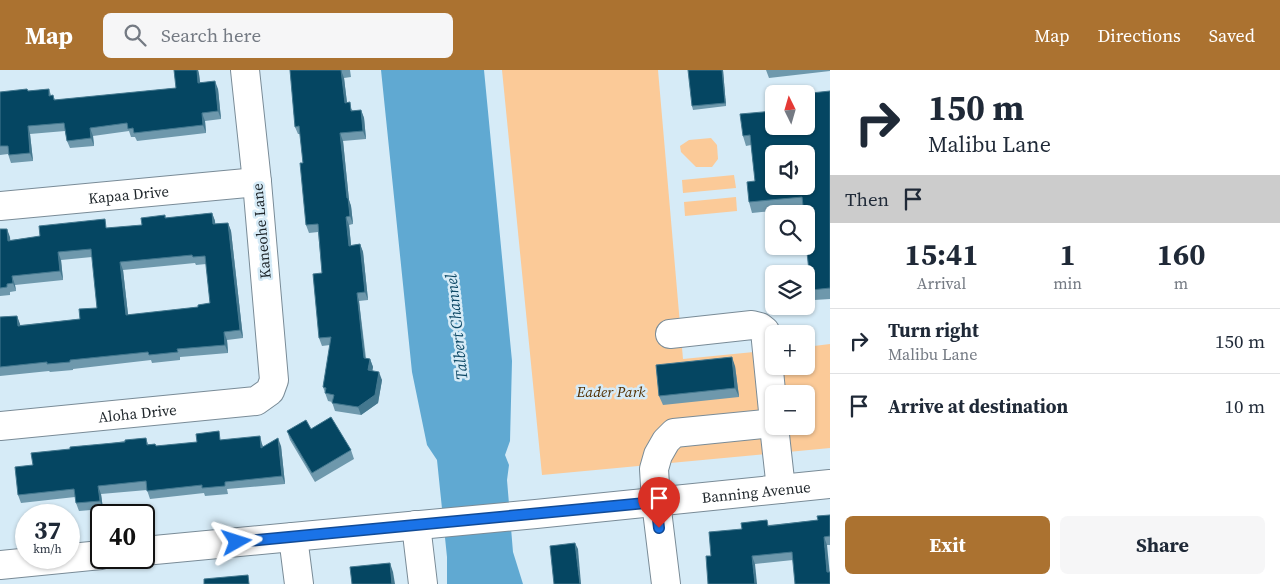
<!DOCTYPE html>
<meta charset="utf-8">
<style>
:root{--surface:#fff;--page:#f6f6f7;--text:#1f2937;--muted:#747a83;--line:#e0e1e3;--accent:#ab7230}
body{margin:0;font-family:"Source Serif 4",serif;background:var(--page);color:var(--text);height:100vh;display:flex;flex-direction:column;font-size:19px;white-space:nowrap}
*{box-sizing:border-box;margin:0}
p{font-size:16px;color:var(--muted)}
.icon{flex:none;width:28px;height:28px;fill:none;stroke:currentColor;stroke-width:2;stroke-linecap:round;stroke-linejoin:round}
.map{position:relative;flex:1;overflow:hidden}
.drawer{display:flex;flex-direction:column;background:var(--surface);width:450px}
.drawer>*{flex:none}
.top-card{background:#fff;color:var(--text);overflow:hidden}
.needle{width:32px;rotate:355deg}
.controls{position:absolute;left:765px;top:15px;display:grid;gap:10px}
.controls a{display:grid;place-items:center;width:50px;height:50px;border-radius:8px;background:var(--surface);box-shadow:0 1px 4px #0004;font-size:25px}
.speed{position:absolute;left:15px;top:434px;display:flex;gap:10px;font-size:25px;font-weight:700;text-align:center}
.speed>*{display:grid;place-content:center;width:65px;height:65px;border-radius:50%;background:var(--surface);box-shadow:0 1px 4px #0004;line-height:1}
.speed small{font-size:12px;font-weight:400}
.speed .limit{border:2px solid #111;border-radius:8px;background:#fff;color:#111}
.pin{position:absolute;display:grid;place-items:center;width:42px;height:42px;color:#fff;margin:-51px -21px;border-radius:50% 50% 50% 0;rotate:-45deg;box-shadow:0 0 5px #0007}
.pin .icon{rotate:45deg}
.me{position:absolute;width:55px;margin:-28px;rotate:84deg;stroke-linejoin:round;filter:drop-shadow(0 0 4px #0008)}
.turn{display:flex;align-items:center;gap:18px;height:105px;padding:0 15px;font-size:22px}
.turn .icon{width:65px;height:65px;stroke-width:2.5}
.turn b{display:block;font-size:35px;line-height:42px}
.then{display:flex;align-items:center;height:48px;padding:0 15px;background:#0003;gap:10px;font-size:19px}
.eta{display:flex;justify-content:space-evenly;align-items:center;height:85px;text-align:center}
.eta b{font-size:30px;font-weight:700;line-height:35px}
.cta{display:flex;gap:10px;margin-top:auto;padding:10px 15px}
.cta a{flex:1;height:58px;border-radius:8px;background:var(--accent);color:#fff;font-size:20px;font-weight:700;line-height:58px;text-align:center}
.cta a+a{background:var(--page);color:var(--text)}
ul{padding:0;list-style:none}
li{display:flex;align-items:center;gap:15px;height:65px;padding:0 15px;border-top:1px solid var(--line)}
li div{flex:1}
li b{display:block;font-size:19px}
li em{font-style:normal}
header{display:flex;align-items:center;gap:30px;box-sizing:border-box;height:70px;padding:0 25px;background:var(--accent);color:#fff}
header strong{font-size:24px}
nav{display:flex;gap:28px;margin-inline-start:auto;font-size:18px}
.search{width:350px;height:45px;background:var(--page);display:flex;align-items:center;gap:12px;box-sizing:border-box;padding:0 18px;border-radius:8px;color:var(--muted);font-size:19px}
main{display:flex;flex:1;min-height:0}
.map>svg:first-child{display:block}
</style>
<header>
<strong>Map</strong>
<div class="search"><svg class="icon" aria-label="search" viewBox="0 0 24 24"><circle cx="10" cy="10" r="6"/><path d="M15 15l6 6"/></svg>Search here</div>
<nav><a>Map</a><a>Directions</a><a>Saved</a></nav>
</header>
<main>
<div class="map">
<svg width="830" height="514" viewBox="0 0 830 514">
<rect width="100%" height="100%" fill="#d6ebf7"/>
<g fill="#fbca98" fill-rule="evenodd">
<path d="M502,0H658L683,289L774,280V296H806V277L830,274V378L542,405ZM774,324H806V356H774Z"/>
<polygon points="711,68 717,75 718,89 712,97 696,97 681,82 680,76 689,70"/>
<polygon points="734,105 736,118 683,123 682,110"/>
<polygon points="736,127 737,141 685,146 684,132"/>
</g>
<polygon fill="#60a9d2" points="381,0 484,0 512,291 510,371 505,385 509,395 507,410 513,482 523,514 447,514 447,487 437,390 427,375 412,302"/>
<g fill="none" stroke-linecap="round" stroke-linejoin="round">
<g stroke="#798b97" stroke-width="30">
<g id="minor">
<path id="s1" d="M0,136L257,112"/>
<polyline points="670,264 752,255 760,257 765,261 774,351"/>
<path id="s2" d="M0,356L256,331L270,321L274,310L257,112L245,0"/>
<polyline points="774,356 781,419"/>
<polyline points="416,455 423,514"/>
<polyline points="293,467 299,514"/>
<path id="s3" d="M144,481L536,444L830,414"/>
<polyline points="0,495 101,485"/>
<polyline points="666,514 656,432 654,399 658,385 666,371 674,363 774,353"/>
</g>
</g>
<use href="#minor" stroke="#fff" stroke-width="28"/>
</g>
<g fill="#6e98ac" fill-rule="evenodd">
<polygon points="174,0 198,0 199,4 200,12 218,19 221,49 205,51 206,63 137,71 135,67 131,67 129,61 93,66 94,76 70,78 67,71 65,61 30,64 33,91 11,93 8,84 0,85 0,22 28,21 49,19 51,25 53,25 55,30 176,18"/>
<polygon points="290,0 350,0 351,7 344,8 347,33 353,41 361,40 364,48 366,69 343,71 349,130 351,136 353,154 349,155 351,175 360,174 363,182 368,230 359,231 366,288 370,289 373,297 372,301 382,310 378,333 361,345 335,341 332,332 328,331 323,317 330,275 322,276 319,268 322,203 318,162 309,163 306,155 303,93 300,64 298,64 295,57"/>
<polygon points="723,0 726,36 693,40 692,36"/>
<polygon points="766,0 830,0 830,1 769,8"/>
<polygon points="830,21 830,229 814,230 811,220 803,138 752,143 749,132 755,111 751,75 746,76 743,66 774,56"/>
<path d="M212,143L215,151V154L228,153L231,161L243,268L227,270L228,283L180,287V290L152,293L151,290L73,299V300L50,302L49,301L0,306V247L17,246L20,255L80,249L97,238L92,187L61,190L63,210L15,215L16,221L10,222V225L0,226V159H7L10,170L108,158L142,155L165,145L166,148ZM195,193L196,195L206,194L210,233L198,237L128,245L123,200Z"/>
<polygon points="735,296 739,327 663,335 659,326"/>
<polygon points="311,359 351,380 354,389 315,412 290,370 287,361"/>
<polygon points="146,368 148,374 155,374 156,376 222,370 262,374 263,376 281,376 285,414 227,419 228,424 205,426 204,423 150,429 147,420 101,424 103,439 79,441 76,433 75,427 21,433 18,425 33,395 70,379"/>
<polygon points="830,445 830,475 827,475 793,490 755,494 711,486 769,455 818,450"/>
</g>
<g fill="#44788f">
<polygon points="197,0 198,0 199,4 201,20 198,13"/>
<polygon points="341,0 344,8 348,41 345,33"/>
<polygon points="722,0 723,0 726,36 725,33"/>
<polygon points="215,11 218,19 221,49 218,41"/>
<polygon points="361,40 364,48 366,69 363,61"/>
<polygon points="202,43 205,51 206,63 203,55"/>
<polygon points="28,56 30,64 33,91 30,83"/>
<polygon points="90,58 93,66 94,76 91,68"/>
<polygon points="340,63 343,71 349,130 351,136 353,154 350,146 347,128"/>
<polygon points="212,143 215,151 216,163 213,154"/>
<polygon points="346,147 349,155 352,184 349,176"/>
<polygon points="228,153 231,161 243,268 240,260"/>
<polygon points="7,159 10,167 11,179 8,171"/>
<polygon points="360,174 363,182 368,230 365,222"/>
<polygon points="58,182 61,190 63,210 60,201"/>
<polygon points="120,192 123,200 129,253 126,245"/>
<polygon points="12,206 15,215 16,221 13,213"/>
<polygon points="357,223 359,231 366,296 364,288"/>
<polygon points="17,246 20,254 21,264 18,256"/>
<polygon points="224,262 227,270 228,283 225,275"/>
<polygon points="732,287 735,296 739,327 735,318"/>
<polygon points="370,289 373,297 371,308 368,300"/>
<polygon points="379,302 382,310 378,333 361,345 358,337"/>
<polygon points="260,366 262,374 264,385 261,378"/>
<polygon points="278,368 281,376 285,414 282,406"/>
<polygon points="98,416 101,424 103,439 100,431"/>
<polygon points="824,467 827,475 830,506 827,502"/>
<polygon points="575,473 578,479 581,514 580,514"/>
<polygon points="752,486 755,494 757,514 755,514"/>
<polygon points="390,493 393,502 395,514 392,514"/>
</g>
<g fill="#054662" stroke="#44788f" fill-rule="evenodd">
<polygon points="174,0 197,0 198,13 215,11 218,41 202,43 203,55 134,63 133,58 128,59 127,53 90,58 91,68 67,71 64,53 28,56 30,83 9,85 8,76 0,76 0,22 27,19 28,21 49,19 49,26 53,25 54,30 176,18"/>
<polygon points="290,0 341,0 345,33 350,32 351,41 361,40 363,61 340,63 347,128 348,128 350,146 346,147 349,176 360,174 365,222 357,223 364,288 370,289 368,300 379,302 375,325 358,337 332,333 334,325 325,323 326,318 323,317 331,267 319,268 313,204 322,203 318,154 306,155 300,93 303,93 299,56 295,57"/>
<polygon points="688,0 722,0 725,33 692,36"/>
<path d="M830,21V218L811,220L806,173V144H804L802,127L749,132L747,112L755,111L750,65L743,66L740,44L774,41V56H806V24H802ZM774,84H806V116H774Z"/>
<path d="M212,143L213,154L228,153L240,260L224,262L225,275L177,279L178,282L149,285L148,282L70,290V292L47,294V292L0,297V247L17,246L18,256L80,249L79,239L97,238L91,179L58,182L60,201L12,206L13,213L7,214V217L0,218V159H7L8,171L40,166L39,156L105,149L106,158L142,155L141,148L165,145V148ZM192,185L193,187L205,186L210,233L198,235V237L126,245L120,192Z"/>
<polygon points="732,287 735,318 659,326 656,295"/>
<polygon points="331,347 351,380 312,403 287,361 306,350 311,359"/>
<polygon points="219,361 220,370 260,366 261,378 278,368 282,406 225,412 225,416 202,418 202,415 147,421 146,411 98,416 100,431 76,433 74,419 18,425 15,397 33,395 31,383 70,379 70,377 125,372 125,370 146,368 147,375 155,374 156,376 197,372 196,364"/>
<polygon points="830,445 830,466 824,467 827,502 830,502 830,514 795,514 792,482 752,486 755,514 708,514 706,486 711,486 709,462 742,459 741,453 767,450 768,456 818,450 817,446"/>
<polygon points="575,473 580,514 554,514 550,476"/>
<polygon points="390,493 392,514 352,514 350,497"/>
<polygon points="248,505 249,514 204,514 204,509"/>
</g>
<g fill="none" stroke-linecap="round" stroke-linejoin="round">
<g stroke="#114b97" stroke-width="12">
<polyline id="route" points="237,472 656,432 659,458"/>
</g>
<use href="#route" stroke="#1a73e8" stroke-width="9"/>
</g>
<g text-anchor="middle" dominant-baseline="central" stroke-width="5" stroke-linejoin="round" paint-order="stroke">
<g font-size="15" fill="#1e252a" stroke="#d6ebf7">
<text stroke="none"><textPath href="#s1" startOffset="129">Kapaa Drive</textPath></text>
<text transform="translate(261 161) rotate(-95)">Kaneohe Lane</text>
<text stroke="none"><textPath href="#s2" startOffset="138">Aloha Drive</textPath></text>
<text stroke="none"><textPath href="#s3" startOffset="615">Banning Avenue</textPath></text>
</g>
<g font-size="15" font-style="italic" fill="#522f01" stroke="#d6ebf7">
<text x="611" y="321">Eader Park</text>
</g>
<g font-size="16" font-style="italic" fill="#0f4a67" stroke="#d6ebf7">
<text transform="translate(456 257) rotate(-96)">Talbert Channel</text>
</g>
</g>
</svg>
<div class="controls">
<a><svg class="needle" viewBox="-14 -14 28 28"><path d="M0-13l5 13h-10z" fill="#e53935"/><path d="M0 13l5-13h-10z" fill="#747a83"/></svg></a>
<a><svg class="icon" aria-label="sound" viewBox="0 0 24 24"><path d="M4 9h4l5-4v14l-5-4H4zM17 9q2 3 0 6"/></svg></a>
<a><svg class="icon" aria-label="search" viewBox="0 0 24 24"><circle cx="10" cy="10" r="6"/><path d="M15 15l6 6"/></svg></a>
<a><svg class="icon" aria-label="layers" viewBox="0 0 24 24"><path d="M12 4l9 5-9 5-9-5zM3 14l9 5 9-5"/></svg></a>
<a>+</a>
<a>−</a>
</div>
<div class="speed"><div>37<small>km/h</small></div><div class="limit">40</div></div>
<div class="pin" style="left:659px;top:458px;background:#d93025"><svg class="icon" aria-label="arrive" viewBox="0 0 24 24"><path d="M6 21V4h12l-3 4 3 4H6"/></svg></div>
<svg class="me" style="left:237px;top:472px" viewBox="-20 -20 40 40"><path d="M0-17L14 15 0 8-14 15z" fill="#1a73e8" stroke="#fff" stroke-width="4"/></svg>
</div>
<section class="drawer">
<div class="top-card">
<div class="turn"><svg class="icon" aria-label="right" viewBox="0 0 24 24"><path d="M7 20v-9h11M14 6l5 5-5 5"/></svg><div><b>150 m</b>Malibu Lane</div></div>
<div class="then">Then<svg class="icon" aria-label="arrive" viewBox="0 0 24 24"><path d="M6 21V4h12l-3 4 3 4H6"/></svg></div>
</div>
<div class="eta">
<div><b>15:41</b><p>Arrival</p></div>
<div><b>1</b><p>min</p></div>
<div><b>160</b><p>m</p></div>
</div>
<ul>
<li><svg class="icon" aria-label="right" viewBox="0 0 24 24"><path d="M7 20v-9h11M14 6l5 5-5 5"/></svg><div><b>Turn right</b><p>Malibu Lane</p></div><em>150 m</em></li>
<li><svg class="icon" aria-label="arrive" viewBox="0 0 24 24"><path d="M6 21V4h12l-3 4 3 4H6"/></svg><div><b>Arrive at destination</b></div><em>10 m</em></li>
</ul>
<div class="cta"><a>Exit</a><a>Share</a></div>
</section>
</main>
